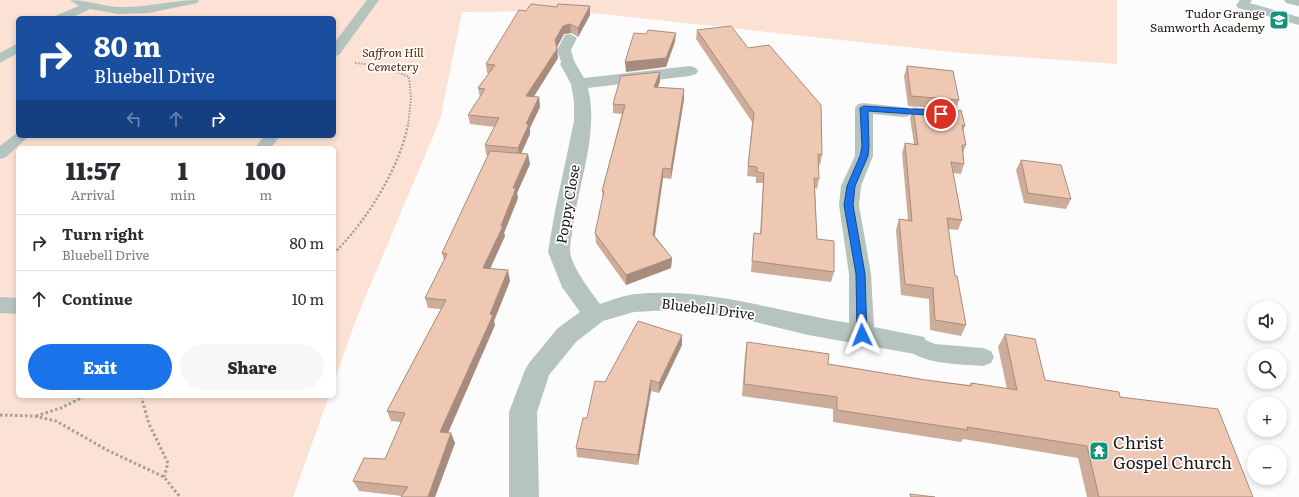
<!DOCTYPE html>
<meta charset="utf-8">
<style>
:root{--surface:#fff;--page:#f7f7f7;--text:#2b2b33;--muted:#7c7c81;--line:#e1e1e2;--accent:#1a73e8}
body{margin:0;font-family:Literata,serif;background:var(--page);color:var(--text);height:100vh;display:flex;flex-direction:column;font-size:15px;white-space:nowrap}
*{box-sizing:border-box;margin:0}
p{font-size:13px;color:var(--muted)}
.icon{flex:none;width:22px;height:22px;fill:none;stroke:currentColor;stroke-width:2;stroke-linecap:round;stroke-linejoin:round}
.map{position:relative;flex:1;overflow:hidden}
.panel{position:absolute;left:16px;top:146px;width:320px;height:252px;display:flex;flex-direction:column;background:var(--surface);border-radius:6px;box-shadow:0 2px 6px #0003}
.panel>*{flex:none}
.top-card{position:absolute;left:16px;top:16px;width:320px;height:122px;border-radius:6px;box-shadow:0 2px 6px #0003;background:#1a4fa0;color:#fff;overflow:hidden}
.tools{position:absolute;left:1247px;top:301px;display:grid;gap:8px}
.tools a{display:grid;place-items:center;width:40px;height:40px;border-radius:50%;background:var(--surface);box-shadow:0 2px 6px #0003;font-size:20px}
.pin{position:absolute;display:grid;place-items:center;width:34px;height:34px;color:#fff;margin:-17px;border:2px solid #fff;border-radius:50%;box-shadow:0 1px 4px #0007}
.me{position:absolute;width:44px;margin:-22px;rotate:358deg;stroke-linejoin:round;filter:drop-shadow(0 0 3px #0008)}
.turn{display:flex;align-items:center;gap:14px;height:84px;padding:0 12px;font-size:18px}
.turn .icon{width:52px;height:52px;stroke-width:2.5}
.turn b{display:block;font-size:28px;line-height:34px}
.lanes{display:flex;align-items:center;height:38px;padding:0 12px;background:#0003;justify-content:center;gap:20px;direction:ltr}
.lanes .off{opacity:.35}
.eta{display:flex;justify-content:space-evenly;align-items:center;height:68px;text-align:center}
.eta b{font-size:24px;font-weight:800;line-height:28px}
.action{display:flex;gap:8px;margin-top:auto;padding:8px 12px}
.action a{flex:1;height:46px;border-radius:24px;background:var(--accent);color:#fff;font-size:16px;font-weight:800;line-height:46px;text-align:center}
.action a+a{background:var(--page);color:var(--text)}
ul{padding:0;list-style:none}
li{display:flex;align-items:center;gap:12px;height:56px;padding:0 12px;border-top:1px solid var(--line)}
li div{flex:1}
li b{display:block;font-size:15px}
li em{font-style:normal}
.map>svg:first-child{display:block}
</style>
<div class="map">
<svg width="1299" height="497" viewBox="0 0 1299 497">
<rect width="100%" height="100%" fill="#fcfcfc"/>
<path fill="#fce2d4" fill-rule="evenodd" d="M0,0H1117V64L962,53L573,11L462,12L440,120L357,317L334,382V148H18V396H329L293,497H0ZM18,18H334V136H18Z"/>
<g fill="none" stroke-linecap="round" stroke-linejoin="round">
<polyline stroke="#a39f9d" stroke-width="2" stroke-dasharray="1.5 1.5" stroke-linecap="butt" points="355,63 384,66 409,77 411,98 408,126"/>
<path stroke="#a39f9d" stroke-width="2.5" stroke-dasharray="2 2" stroke-linecap="butt" d="M334,253C366,222 399,169 408,125"/>
<g stroke="#a39f9d" stroke-width="3" stroke-dasharray="2.5 2.5" stroke-linecap="butt">
<polyline points="141,396 149,424 168,463 164,477"/>
<polyline points="0,415 34,416 56,421 107,450 164,477 180,497"/>
<polyline points="36,416 61,408 85,396"/>
</g>
<g fill="#b6c4c0" fill-rule="evenodd">
<path d="M70,0C88,0 101,6 119,7C146,8 172,0 199,0L197,3L149,13L118,14L90,9L71,18H55L57,15L79,6Z"/>
<polygon points="367,0 379,0 339,55 334,56 334,43"/>
<polygon points="1240,0 1252,0 1250,3 1299,17 1299,25 1238,8 1236,5"/>
<polygon points="1284,0 1299,0 1299,6 1286,3"/>
<polygon points="570,34 577,38 571,50 575,64 573,67 563,67 557,50 565,35"/>
<polygon points="18,43 18,53 0,63 0,53"/>
<polygon points="18,132 18,136 29,136 6,157 0,159 0,146"/>
<polygon points="264,136 280,136 271,148 255,148"/>
<polygon points="0,297 18,298 18,314 0,313"/>
<path d="M915,336L935,344L983,348L991,351L994,357L991,363L983,366C962,364 915,365 904,344L907,338Z"/>
</g>
<path fill="#b6c4c0" fill-rule="evenodd" d="M568,59L574,61L584,78L690,66L696,68L698,71L696,74L690,76L588,88C599,132 579,182 573,227C572,234 570,243 570,251C571,266 591,292 600,304C612,300 624,295 636,294C708,287 779,312 849,323V274L839,205L841,186L855,156V108L858,104L864,103L909,108L912,112L909,116L903,117L873,114V156L861,186L859,205L871,274L874,327L924,337L928,344L924,351L915,354L808,335L743,319L671,310L634,312L603,321L576,342L549,375L537,412L539,497H509V412L525,370L529,363L558,328L580,312L562,287L548,252L554,216L574,121V102L571,84L560,64L562,61Z"/>
</g>
<g fill="#cdac9a">
<polygon points="590,6 590,15 578,37 571,33 564,34 557,47 558,58 533,97 539,97 540,107 530,128 530,134 521,154 530,164 517,193 518,198 504,233 505,236 490,268 510,281 494,321 495,325 448,433 455,443 435,497 401,497 402,496 359,491 353,481 385,459 401,422 391,421 387,411 441,309 428,308 425,298 444,260 442,253 489,155 486,155 485,145 495,127 470,124 468,115 480,97 478,88 489,74 487,73 486,64 526,11 557,7"/>
<polygon points="697,30 822,155 820,165 818,165 819,179 817,189 815,188 817,239 834,272 831,282 751,272 754,233 760,234 763,183 756,183 756,177 747,176 752,122 696,39"/>
<polygon points="907,66 959,100 956,110 908,106 904,76"/>
<polygon points="660,81 658,88 684,99 671,179 663,178 655,236 672,258 671,268 626,285 596,243 595,233 603,198 602,191 622,114 613,113 613,104"/>
<polygon points="913,108 965,126 963,131 966,145 963,153 964,164 961,174 953,173 962,220 958,230 948,229 955,276 966,325 961,336 930,330 929,299 901,295 896,230 899,219 908,220 902,153 905,143 914,144 910,118"/>
<polygon points="1021,160 1071,199 1066,209 1024,203 1016,170"/>
<polygon points="1005,334 1045,380 1120,397 1253,497 1087,497 1078,458 963,439 961,442 833,422 833,409 742,396 745,355 747,342 828,364 926,380 969,385 971,383 1007,389 998,347"/>
<polygon points="682,345 659,393 651,391 638,465 577,457 576,448 587,418"/>
</g>
<g fill="#a78c7d">
<polygon points="590,6 590,15 578,37 578,28"/>
<polygon points="570,24 571,33 564,34 556,49 555,40 563,26"/>
<polygon points="676,33 675,42 666,67 626,72 625,62"/>
<polygon points="557,49 558,58 528,106 526,96"/>
<polygon points="660,72 660,81 654,97 654,87"/>
<polygon points="684,89 684,99 671,179 671,169"/>
<polygon points="539,97 540,107 530,128 530,134 519,158 518,148 526,124"/>
<polygon points="528,154 530,164 517,193 518,198 504,233 505,236 486,278 483,268 501,226 513,188"/>
<polygon points="663,168 663,178 653,245 653,235"/>
<polygon points="672,258 671,268 626,285 626,275"/>
<polygon points="508,270 510,281 494,321 495,325 444,442 440,432"/>
<polygon points="682,335 682,345 659,393 659,383"/>
<polygon points="651,380 651,391 638,465 638,455"/>
<polygon points="451,433 455,443 435,497 428,497"/>
</g>
<g fill="#eec8b3" stroke="#a78c7d">
<polygon points="531,4 557,7 558,4 590,6 578,28 570,24 563,26 555,40 557,49 526,96 539,97 526,124 529,124 518,148 485,145 499,118 468,115 485,89 478,88 495,65 486,64 519,10 526,11"/>
<polygon points="731,26 748,48 769,45 821,105 822,155 818,154 819,179 814,178 817,239 834,241 834,272 752,261 754,233 761,234 764,173 757,172 757,167 748,166 754,113 697,30"/>
<polygon points="648,30 676,33 666,58 625,62 634,33 646,34"/>
<polygon points="907,66 953,71 959,100 911,96"/>
<polygon points="660,72 654,87 684,89 671,169 663,168 653,235 672,258 626,275 595,233 604,191 602,191 625,105 613,104 621,76"/>
<polygon points="913,108 956,112 961,110 965,126 962,125 966,145 962,145 964,164 951,162 962,220 947,218 955,276 957,276 966,325 935,320 933,288 905,284 899,219 912,221 905,143 918,145"/>
<polygon points="490,151 528,154 513,188 516,188 501,226 503,226 483,268 508,270 490,314 493,315 440,432 451,433 428,497 401,497 408,487 353,481 364,458 385,459 405,413 387,411 446,300 425,298 447,254 442,253"/>
<polygon points="1021,160 1061,165 1071,199 1028,193"/>
<polygon points="638,321 682,335 659,383 651,380 638,455 576,448 583,418 587,418 595,381 605,382"/>
<polygon points="1005,334 1035,339 1045,380 1119,392 1120,397 1218,409 1253,497 1099,497 1087,446 967,427 968,430 837,410 837,397 744,384 747,342 829,354 828,364 926,380 971,386 971,383 1017,390"/>
<polygon points="910,494 935,497 911,497"/>
</g>
<polygon fill="#1a73e8" stroke="#114b97" points="864,106 941,111 945,114 941,116 868,111 869,146 868,156 855,186 853,205 865,274 867,335 862,339 857,335 856,274 844,205 847,186 860,156 862,146 860,108"/>
<defs>
<g id="school-square" transform="scale(1)"><rect x="-9" y="-9" width="18" height="18" rx="4" fill="#13937b" stroke="#fff"/><path d="M0-5L7-2L0 1L-7-2ZM-4 1L0 2.5L4 1V4Q0 6-4 4Z" fill="#fff"/></g>
<g id="temple-square" transform="scale(1)"><rect x="-9" y="-9" width="18" height="18" rx="4" fill="#13937b" stroke="#fff"/><path d="M0-6L5-2H3V0L6.5 2.5H4V6H1.5V3h-3V6H-4V2.5H-6.5L-3 0V-2H-5Z" fill="#fff"/></g>
</defs>
<g fill-rule="evenodd">
<use href="#school-square" x="1279" y="20"/>
<use href="#temple-square" x="1099" y="451"/>
</g>
<g text-anchor="middle" dominant-baseline="central" stroke-width="3.5" stroke-linejoin="round" paint-order="stroke">
<g font-size="12" fill="#221813" stroke="#fff" text-anchor="end">
<text x="1265" y="13">Tudor Grange<tspan x="1265" dy="14">Samworth Academy</tspan></text>
</g>
<g font-size="12" font-style="italic" fill="#542503" stroke="#fff">
<text x="393" y="52">Saffron Hill<tspan x="393" dy="14">Cemetery</tspan></text>
</g>
<g font-size="14" fill="#221813" stroke="#fff">
<text transform="translate(567 204) rotate(-80)">Poppy Close</text>
<text transform="translate(708 308) rotate(7)">Bluebell Drive</text>
</g>
<g font-size="17" fill="#221813" stroke="#fff" text-anchor="start">
<text x="1113" y="441">Christ<tspan x="1113" dy="20">Gospel Church</tspan></text>
</g>
</g>
</svg>
<div class="tools">
<a><svg class="icon" aria-label="sound" viewBox="0 0 24 24"><path d="M4 9h4l5-4v14l-5-4H4zM17 9q2 3 0 6"/></svg></a>
<a><svg class="icon" aria-label="search" viewBox="0 0 24 24"><circle cx="10" cy="10" r="6"/><path d="M15 15l6 6"/></svg></a>
<a>+</a>
<a>−</a>
</div>
<div class="pin" style="left:941px;top:114px;background:#d93025"><svg class="icon" aria-label="arrive" viewBox="0 0 24 24"><path d="M6 21V4h12l-3 4 3 4H6"/></svg></div>
<svg class="me" style="left:862px;top:335px" viewBox="-20 -20 40 40"><path d="M0-17L14 15 0 8-14 15z" fill="#1a73e8" stroke="#fff" stroke-width="4"/></svg>
<div class="top-card">
<div class="turn"><svg class="icon" aria-label="right" viewBox="0 0 24 24"><path d="M7 20v-9h11M14 6l5 5-5 5"/></svg><div><b>80 m</b>Bluebell Drive</div></div>
<div class="lanes"><svg class="icon off" aria-label="left" viewBox="0 0 24 24"><path d="M17 20v-9H6M10 6l-5 5 5 5"/></svg><svg class="icon off" aria-label="ahead" viewBox="0 0 24 24"><path d="M12 20V5M6 11l6-6 6 6"/></svg><svg class="icon" aria-label="right" viewBox="0 0 24 24"><path d="M7 20v-9h11M14 6l5 5-5 5"/></svg></div>
</div>
<section class="panel">
<div class="eta">
<div><b>11:57</b><p>Arrival</p></div>
<div><b>1</b><p>min</p></div>
<div><b>100</b><p>m</p></div>
</div>
<ul>
<li><svg class="icon" aria-label="right" viewBox="0 0 24 24"><path d="M7 20v-9h11M14 6l5 5-5 5"/></svg><div><b>Turn right</b><p>Bluebell Drive</p></div><em>80 m</em></li>
<li><svg class="icon" aria-label="ahead" viewBox="0 0 24 24"><path d="M12 20V5M6 11l6-6 6 6"/></svg><div><b>Continue</b></div><em>10 m</em></li>
</ul>
<div class="action"><a>Exit</a><a>Share</a></div>
</section>
</div>
